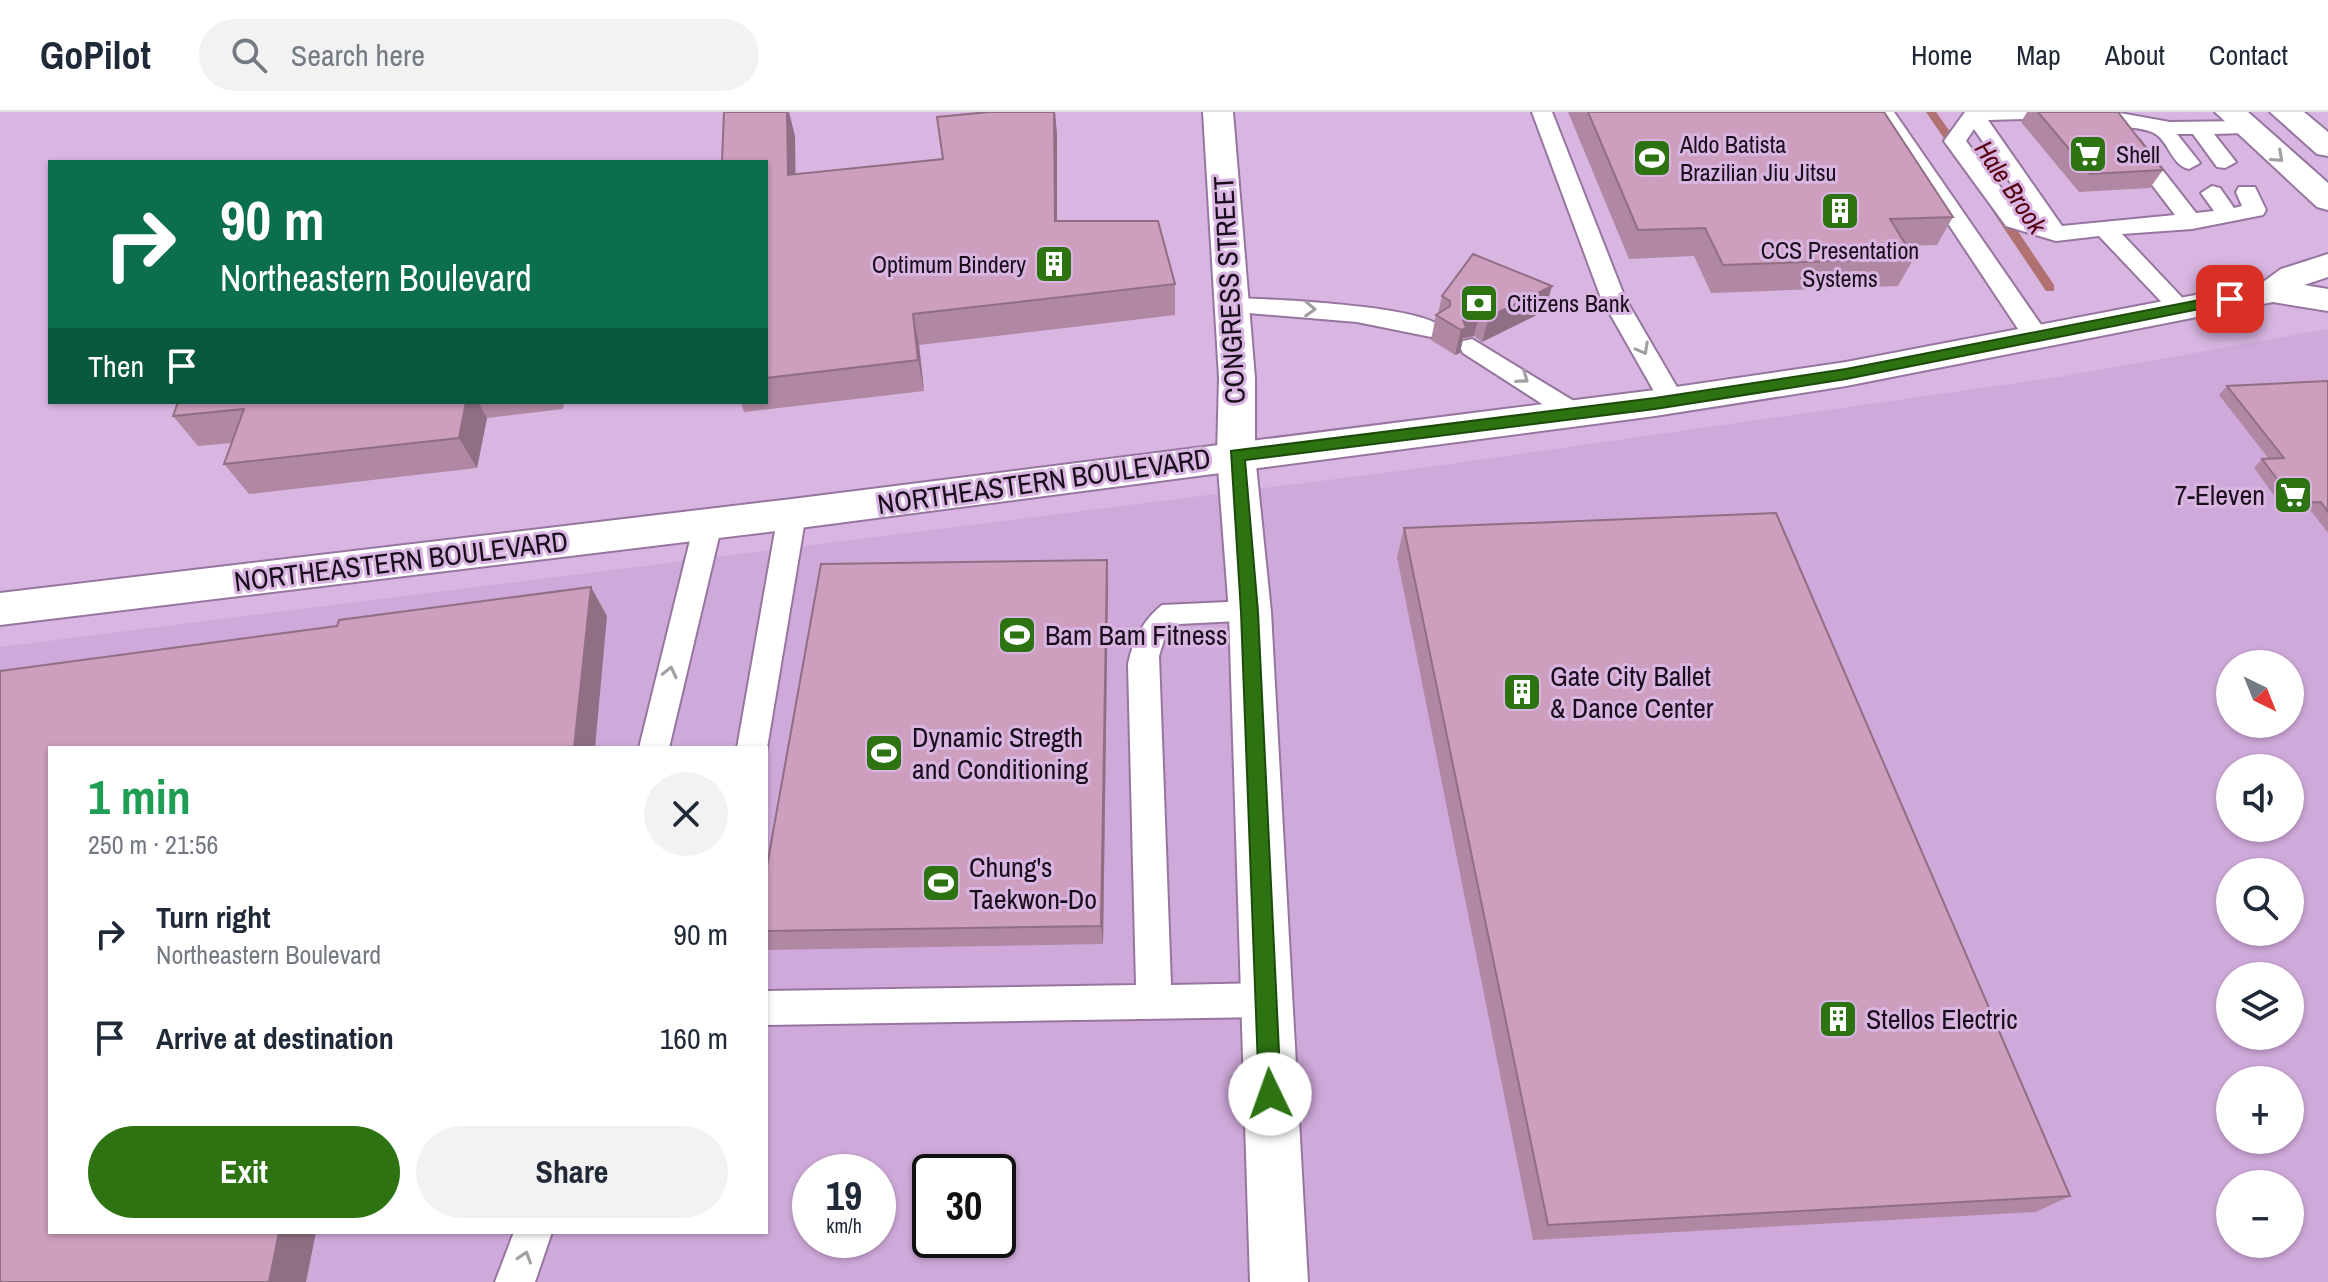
<!DOCTYPE html>
<meta charset="utf-8">
<style>
:root{--surface:#fff;--page:#f2f2f3;--text:#1f2937;--muted:#747a83;--line:#e0e1e3;--accent:#2d7312}
body{margin:0;font-family:"Archivo Narrow",sans-serif;background:var(--page);color:var(--text);height:100vh;display:flex;flex-direction:column;font-size:30px;white-space:nowrap}
*{box-sizing:border-box;margin:0}
p{font-size:26px;color:var(--muted)}
.icon{flex:none;width:44px;height:44px;fill:none;stroke:currentColor;stroke-width:2;stroke-linecap:round;stroke-linejoin:round}
.map{position:relative;flex:1;overflow:hidden}
.side{position:absolute;left:48px;top:634px;width:720px;height:488px;display:flex;flex-direction:column;background:var(--surface);border-radius:0px;box-shadow:0 2px 6px #0004}
.side>*{flex:none}
.guide{position:absolute;left:48px;top:48px;width:720px;height:244px;border-radius:0px;box-shadow:0 2px 6px #0004;background:#0b6e4f;color:#fff;overflow:hidden}
.needle{width:52px;rotate:137deg}
.buttons{position:absolute;left:2216px;top:538px;display:grid;gap:16px}
.buttons a{display:grid;place-items:center;width:88px;height:88px;border-radius:50%;background:var(--surface);box-shadow:0 2px 6px #0004;font-size:40px}
.speed{position:absolute;left:792px;top:1042px;display:flex;gap:16px;font-size:40px;font-weight:700;text-align:center}
.speed>*{display:grid;place-content:center;width:104px;height:104px;border-radius:50%;background:var(--surface);box-shadow:0 2px 6px #0004;line-height:1}
.speed small{font-size:20px;font-weight:400}
.speed .limit{border:4px solid #111;border-radius:12px;background:#fff;color:#111}
.pin{position:absolute;display:grid;place-items:center;width:68px;height:68px;color:#fff;margin:-34px;border-radius:16px;box-shadow:0 4px 12px #0006}
.me{position:absolute;width:88px;margin:-44px;rotate:357deg;stroke-linejoin:round;filter:drop-shadow(0 0 6px #0008)}
.turn{display:flex;align-items:center;gap:28px;height:168px;padding:0 40px;font-size:36px}
.turn .icon{width:104px;height:104px;stroke-width:2.5}
.turn b{display:block;font-size:56px;line-height:68px}
.then{display:flex;align-items:center;height:76px;padding:0 40px;background:#0003;gap:16px;font-size:30px}
.round{display:grid;place-items:center;flex:none;width:84px;height:84px;border-radius:42px;background:var(--page)}
.overview{display:flex;align-items:center;justify-content:space-between;height:136px;padding:0 40px}
h1{font-size:48px;font-weight:700;line-height:60px;color:#1e9e55}
.action{display:flex;gap:16px;margin-top:auto;padding:16px 40px}
.action a{flex:1;height:92px;border-radius:48px;background:var(--accent);color:#fff;font-size:32px;font-weight:700;line-height:92px;text-align:center}
.action a+a{background:var(--page);color:var(--text)}
ul{padding:0;list-style:none}
li{display:flex;align-items:center;gap:24px;height:104px;padding:0 40px}
li div{flex:1}
li b{display:block;font-size:30px}
li em{font-style:normal}
header{display:flex;align-items:center;gap:48px;box-sizing:border-box;height:112px;padding:0 40px;background:var(--surface);border-bottom:2px solid var(--line)}
header strong{font-size:38px}
nav{display:flex;gap:44px;margin-inline-start:auto;font-size:28px}
.search{width:560px;height:72px;background:var(--page);display:flex;align-items:center;gap:20px;box-sizing:border-box;padding:0 28px;border-radius:44px;color:var(--muted);font-size:30px}
.map>svg:first-child{display:block}
</style>
<header>
<strong>GoPilot</strong>
<div class="search"><svg class="icon" aria-label="search" viewBox="0 0 24 24"><circle cx="10" cy="10" r="6"/><path d="M15 15l6 6"/></svg>Search here</div>
<nav><a>Home</a><a>Map</a><a>About</a><a>Contact</a></nav>
</header>
<div class="map">
<svg width="2328" height="1170" viewBox="0 0 2328 1170">
<rect width="100%" height="100%" fill="#d9b6e2"/>
<path fill="#cfa9da" fill-rule="evenodd" d="M2328,217V1170H0V535L1415,357L2059,265ZM2230,552H2290V612H2230ZM50,636H766V1120H50ZM2230,656H2290V716H2230ZM2230,760H2290V820H2230ZM2230,864H2290V924H2230ZM2230,968H2290V1028H2230ZM810,1060H878V1128H810ZM930,1060H998V1128H930ZM2230,1072H2290V1132H2230Z"/>
<g fill="none" stroke-linecap="round" stroke-linejoin="round">
<g fill="#b27171" fill-rule="evenodd">
<polygon points="1926,0 1936,0 1966,42 1964,44 1956,44"/>
<polygon points="1997,93 2001,94 2054,173 2054,179 2046,179 1991,97"/>
</g>
<g stroke="#96769f" stroke-width="4">
<g id="lane">
<polygon points="1532,0 1552,0 1625,186 1685,289 1681,295 1663,295 1601,186"/>
<polygon points="1874,0 1894,0 2046,220 2049,226 2046,232 2028,232"/>
<path d="M1965,0H2072L2062,6L1988,8L2062,114L2175,103L2121,32L2132,26L2139,28L2196,101L2214,99L2201,81L2212,74L2220,76L2234,96L2242,94L2236,80L2239,75H2255L2266,98L2263,103L2192,117L2122,122L2192,196L2180,204L2172,201L2099,124L2056,129L2006,114L1944,29ZM1974,17L2036,108L2022,104L1966,29Z"/>
<path d="M2087,0H2114L2170,10L2245,9L2255,15L2245,21L2214,22L2236,50L2225,56L2217,55L2193,22H2177L2200,51L2189,57C2171,53 2169,29 2154,21C2133,11 2103,20 2087,0Z"/>
<path d="M1232,186C1265,187 1428,193 1443,217L1431,225L1357,210L1224,199L1220,194Z"/>
<polygon points="1472,227 1582,294 1586,300 1582,306 1564,306 1463,241 1460,235 1463,229"/>
<polygon points="792,392 802,395 806,402 767,636 766,639 766,636 737,636 778,402 782,395"/>
<polygon points="708,402 718,405 722,412 669,636 639,636 694,412 698,405"/>
<path d="M1250,489L1260,492L1264,500L1260,508L1178,512L1164,528L1159,544L1171,873L1266,871L1278,876L1283,888L1278,900L1266,905L766,913V879L1136,873L1128,552C1133,528 1143,508 1162,493Z"/>
<polygon points="514,1120 552,1120 535,1170 495,1170"/>
</g>
</g>
<g stroke="#96769f" stroke-width="4">
<polygon id="street" points="1203,0 1233,0 1255,266 1255,343 1271,500 1308,1170 1250,1170 1229,500 1217,343 1219,266"/>
</g>
<g stroke="#96769f" stroke-width="4">
<g id="secondary">
<polygon points="2215,0 2248,0 2328,71 2328,98 2317,95"/>
<polygon points="2270,0 2304,0 2328,20 2328,44 2317,42"/>
<polygon points="2328,142 2328,165 2304,173 2328,177 2328,199 2273,190 1846,274 1655,304 792,417 0,513 0,481 792,387 1655,278 1846,250 2263,170 2281,157"/>
</g>
</g>
<use href="#lane" fill="#fff" fill-rule="evenodd"/>
<use href="#street" fill="#fff" fill-rule="evenodd"/>
<use href="#secondary" fill="#fff" fill-rule="evenodd"/>
</g>
<g fill="#b088a3">
<polygon points="1055,0 1057,24 1057,109 1175,172 1175,203 919,233 924,279 744,300 741,290 766,290 766,50 795,24 795,62 943,47"/>
<polygon points="1568,0 1884,0 1953,105 1937,133 1906,134 1914,146 1898,174 1711,181 1694,144 1629,147"/>
<polygon points="2027,0 2118,0 2163,58 2150,76 2079,80 2021,10"/>
<polygon points="1442,184 1545,199 1482,230 1474,224 1463,226 1460,241 1455,243 1431,228 1436,203 1438,201"/>
<polygon points="2328,269 2328,421 2311,399 2286,400 2254,356 2262,347 2269,347 2219,283 2227,274"/>
<polygon points="178,290 564,290 563,297 487,306 477,356 249,382 224,352 232,331 198,334 173,304"/>
<polygon points="1404,416 2070,1084 2036,1100 1533,1128 1397,445"/>
<polygon points="1107,448 1108,472 1103,832 766,838 766,759"/>
</g>
<g fill="#906f84">
<polygon points="787,0 789,0 795,24 796,94 788,63"/>
<polygon points="1055,0 1057,24 1057,140 1055,109"/>
<polygon points="1552,174 1545,199 1482,230 1489,205"/>
<polygon points="1480,199 1474,224 1463,226 1460,241 1455,243 1463,208 1468,201"/>
<polygon points="913,202 919,233 924,279 918,248"/>
<polygon points="466,290 478,290 487,306 477,356 459,326"/>
<polygon points="1107,448 1108,472 1103,832 1101,814"/>
<polygon points="591,475 607,504 595,636 574,636"/>
<polygon points="279,1120 316,1120 306,1170 269,1170"/>
</g>
<g fill="#cd9ebd" stroke="#906f84" stroke-width="2">
<polygon points="724,0 787,0 788,63 943,47 937,5 989,0 1054,0 1055,109 1158,109 1175,172 913,202 918,248 766,266 766,50 722,50"/>
<polygon points="1588,0 1884,0 1953,105 1890,107 1914,146 1723,153 1705,116 1638,118"/>
<polygon points="2038,0 2118,0 2163,58 2090,62"/>
<polygon points="1473,142 1552,174 1489,205 1480,199 1468,201 1463,208 1466,216 1461,218 1436,203 1450,194 1450,189 1442,184"/>
<polygon points="2328,269 2328,400 2321,390 2295,391 2262,347 2284,346 2227,274"/>
<polygon points="178,290 466,290 459,326 224,352 244,297 173,304"/>
<polygon points="1776,401 2070,1084 1548,1113 1404,416"/>
<polygon points="1107,448 1101,814 766,819 766,759 821,452"/>
<polygon points="591,475 574,636 50,636 50,1120 279,1120 269,1170 0,1170 0,559 337,514 339,508"/>
</g>
<defs><path id="oneway-chevron" d="M-2-3.5L2.5 0L-2 3.5" fill="none" stroke-width="1.6" stroke-linecap="round" stroke-linejoin="round" transform="scale(2)"/></defs>
<g stroke="#a39fa5">
<use href="#oneway-chevron" transform="translate(2278 45) rotate(42)"/>
<use href="#oneway-chevron" transform="translate(1310 197) rotate(2)"/>
<use href="#oneway-chevron" transform="translate(1643 237) rotate(61)"/>
<use href="#oneway-chevron" transform="translate(1523 266) rotate(35)"/>
<use href="#oneway-chevron" transform="translate(670 560) rotate(-77)"/>
<use href="#oneway-chevron" transform="translate(525 1145) rotate(-72)"/>
</g>
<polygon fill="#2d7312" stroke="#1d4b0c" stroke-width="2" points="2230,182 2235,183 2235,190 1846,267 1655,297 1245,348 1258,500 1281,982 1278,990 1270,993 1262,990 1259,982 1241,500 1231,339 1655,286 1846,257"/>
<defs>
<g id="supermarket-square" transform="scale(2)"><rect x="-9" y="-9" width="18" height="18" rx="4" fill="#2d7312" stroke="#d9b6e2"/><path d="M-6-5.5h2.5l.6 2H6L4.5 2H-2.5L-4.4-4H-6ZM-1.5 3.2a1.3 1.3 0 1 0 .1 0ZM3 3.2a1.3 1.3 0 1 0 .1 0Z" fill="#fff"/></g>
<g id="stadium-square" transform="scale(2)"><rect x="-9" y="-9" width="18" height="18" rx="4" fill="#2d7312" stroke="#d9b6e2"/><path d="M0-5a6.5 5 0 1 0 0 10a6.5 5 0 1 0 0-10ZM-3.5-1.8h7v3.6h-7Z" fill="#fff"/></g>
<g id="building-square" transform="scale(2)"><rect x="-9" y="-9" width="18" height="18" rx="4" fill="#2d7312" stroke="#d9b6e2"/><path d="M-4-6H4V6H1V3H-1V6H-4ZM-2.5-4.3h1.7v1.8h-1.7ZM.8-4.3h1.7v1.8H.8ZM-2.5-1h1.7V.8h-1.7ZM.8-1h1.7V.8H.8Z" fill="#fff"/></g>
<g id="bank-square" transform="scale(2)"><rect x="-9" y="-9" width="18" height="18" rx="4" fill="#2d7312" stroke="#d9b6e2"/><path d="M-6-4H6V4H-6ZM0-2.3a2.3 2.3 0 1 0 0 4.6a2.3 2.3 0 1 0 0-4.6Z" fill="#fff"/></g>
</defs>
<g fill-rule="evenodd">
<use href="#supermarket-square" x="2088" y="42"/>
<use href="#stadium-square" x="1652" y="46"/>
<use href="#building-square" x="1840" y="99"/>
<use href="#building-square" x="1054" y="152"/>
<use href="#bank-square" x="1479" y="191"/>
<use href="#supermarket-square" x="2293" y="383"/>
<use href="#stadium-square" x="1017" y="523"/>
<use href="#building-square" x="1522" y="580"/>
<use href="#stadium-square" x="884" y="641"/>
<use href="#stadium-square" x="941" y="771"/>
<use href="#building-square" x="1838" y="907"/>
</g>
<g text-anchor="middle" dominant-baseline="central" stroke-width="6" stroke-linejoin="round" paint-order="stroke">
<g font-size="24" fill="#1a0e1d" stroke="#d9b6e2" text-anchor="start">
<text x="1680" y="32">Aldo Batista<tspan x="1680" dy="28">Brazilian Jiu Jitsu</tspan></text>
<text x="2116" y="42">Shell</text>
<text x="1840" y="138" text-anchor="middle">CCS Presentation<tspan x="1840" dy="28">Systems</tspan></text>
<text x="1026" y="152" text-anchor="end">Optimum Bindery</text>
<text x="1507" y="191">Citizens Bank</text>
</g>
<g font-size="26" font-style="italic" fill="#560112" stroke="#d9b6e2">
<text transform="translate(2011 75) rotate(56)">Hale Brook</text>
</g>
<g font-size="28" fill="#1a0e1d" stroke="#d9b6e2">
<text transform="translate(1229 178) rotate(-93)">CONGRESS STREET</text>
<text transform="translate(1044 369) rotate(-8)">NORTHEASTERN BOULEVARD</text>
<text transform="translate(401 449) rotate(-7)">NORTHEASTERN BOULEVARD</text>
</g>
<g font-size="28" fill="#1a0e1d" stroke="#d9b6e2" text-anchor="start">
<text x="2265" y="383" text-anchor="end">7-Eleven</text>
<text x="1045" y="523">Bam Bam Fitness</text>
<text x="1550" y="564">Gate City Ballet<tspan x="1550" dy="32">&amp; Dance Center</tspan></text>
<text x="912" y="625">Dynamic Stregth<tspan x="912" dy="32">and Conditioning</tspan></text>
<text x="969" y="755">Chung's<tspan x="969" dy="32">Taekwon-Do</tspan></text>
<text x="1866" y="907">Stellos Electric</text>
</g>
</g>
</svg>
<div class="buttons">
<a><svg class="needle" viewBox="-14 -14 28 28"><path d="M0-13l5 13h-10z" fill="#e53935"/><path d="M0 13l5-13h-10z" fill="#747a83"/></svg></a>
<a><svg class="icon" aria-label="sound" viewBox="0 0 24 24"><path d="M4 9h4l5-4v14l-5-4H4zM17 9q2 3 0 6"/></svg></a>
<a><svg class="icon" aria-label="search" viewBox="0 0 24 24"><circle cx="10" cy="10" r="6"/><path d="M15 15l6 6"/></svg></a>
<a><svg class="icon" aria-label="layers" viewBox="0 0 24 24"><path d="M12 4l9 5-9 5-9-5zM3 14l9 5 9-5"/></svg></a>
<a>+</a>
<a>−</a>
</div>
<div class="speed"><div>19<small>km/h</small></div><div class="limit">30</div></div>
<div class="pin" style="left:2230px;top:187px;background:#d93025"><svg class="icon" aria-label="arrive" viewBox="0 0 24 24"><path d="M6 21V4h12l-3 4 3 4H6"/></svg></div>
<svg class="me" style="left:1270px;top:982px" viewBox="-20 -20 40 40"><circle r="19" fill="#fff"/><path d="M0-13L10 11 0 6-10 11z" fill="#2d7312"/></svg>
<div class="guide">
<div class="turn"><svg class="icon" aria-label="right" viewBox="0 0 24 24"><path d="M7 20v-9h11M14 6l5 5-5 5"/></svg><div><b>90 m</b>Northeastern Boulevard</div></div>
<div class="then">Then<svg class="icon" aria-label="arrive" viewBox="0 0 24 24"><path d="M6 21V4h12l-3 4 3 4H6"/></svg></div>
</div>
<section class="side">
<div class="overview"><div><h1>1 min</h1><p>250 m · 21:56</p></div><a class="round"><svg class="icon" aria-label="close" viewBox="0 0 24 24"><path d="M6 6l12 12M18 6L6 18"/></svg></a></div>
<ul>
<li><svg class="icon" aria-label="right" viewBox="0 0 24 24"><path d="M7 20v-9h11M14 6l5 5-5 5"/></svg><div><b>Turn right</b><p>Northeastern Boulevard</p></div><em>90 m</em></li>
<li><svg class="icon" aria-label="arrive" viewBox="0 0 24 24"><path d="M6 21V4h12l-3 4 3 4H6"/></svg><div><b>Arrive at destination</b></div><em>160 m</em></li>
</ul>
<div class="action"><a>Exit</a><a>Share</a></div>
</section>
</div>
